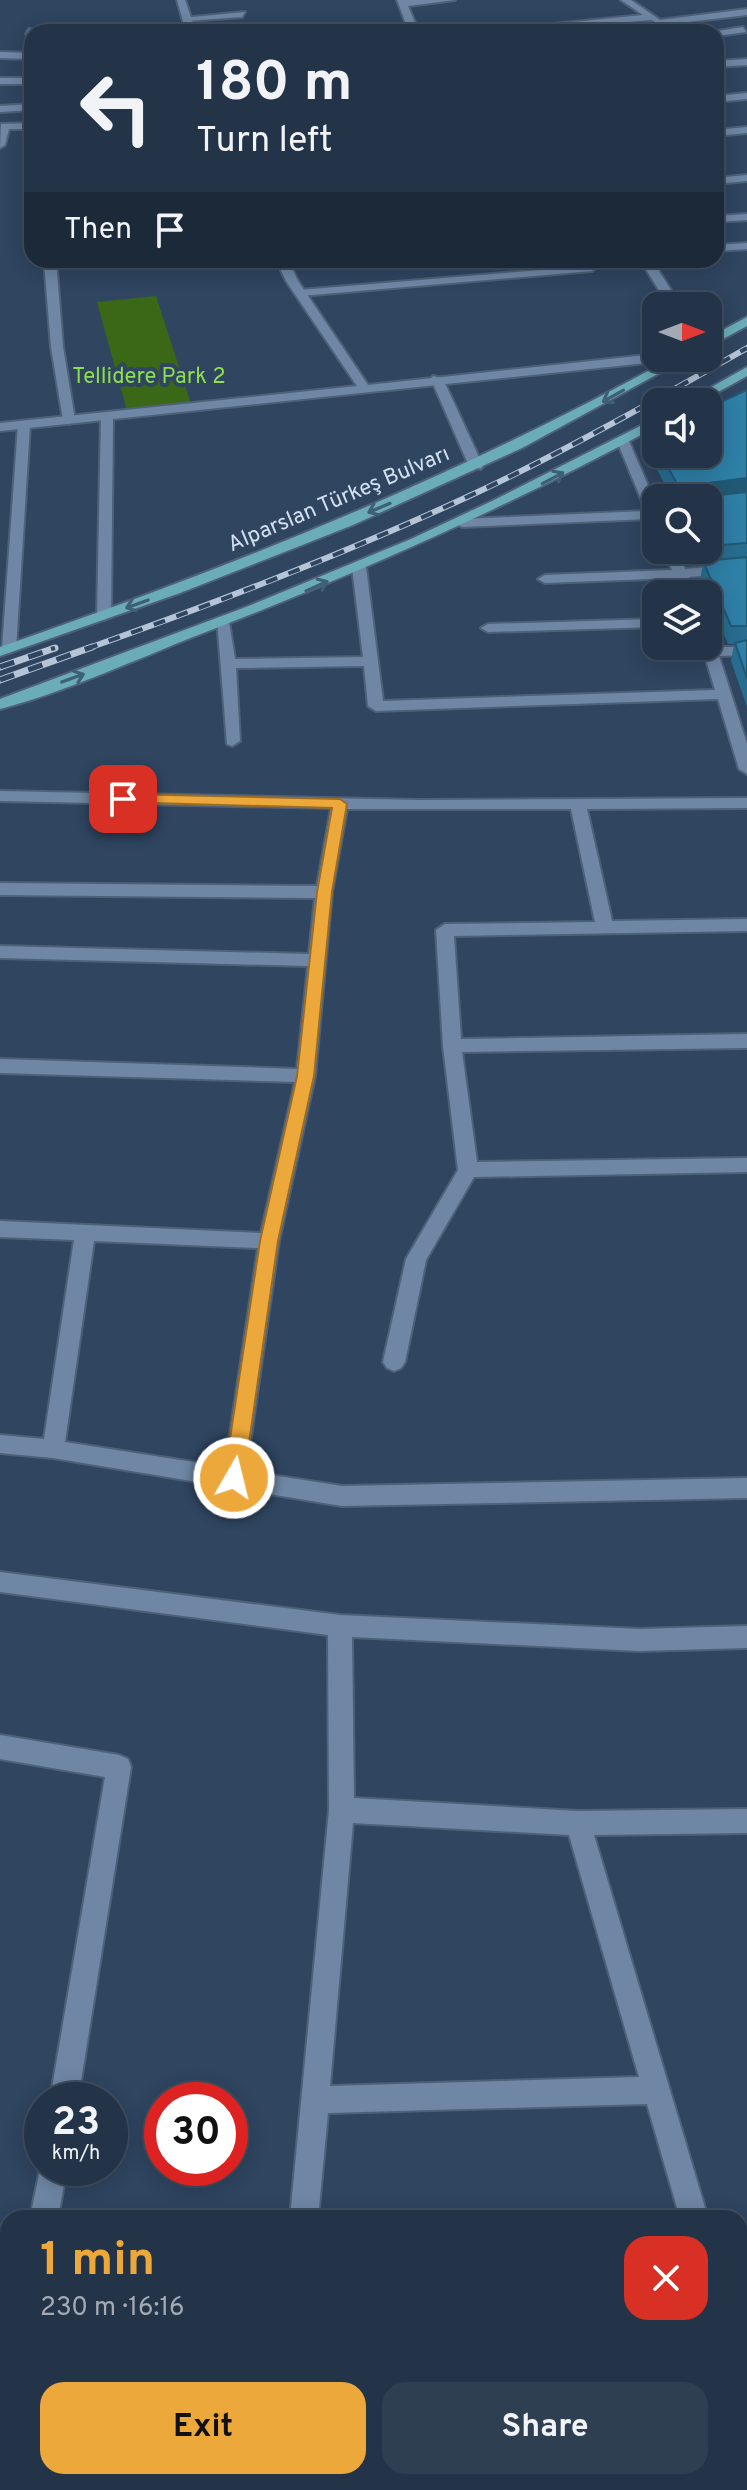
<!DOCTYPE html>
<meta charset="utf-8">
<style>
:root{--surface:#233448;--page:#2f3f52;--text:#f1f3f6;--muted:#a3aab4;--line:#404f60;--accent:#eda83c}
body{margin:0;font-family:Overpass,sans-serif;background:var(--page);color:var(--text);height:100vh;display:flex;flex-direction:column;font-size:30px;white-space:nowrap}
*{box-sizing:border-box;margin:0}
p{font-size:26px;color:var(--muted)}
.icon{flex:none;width:44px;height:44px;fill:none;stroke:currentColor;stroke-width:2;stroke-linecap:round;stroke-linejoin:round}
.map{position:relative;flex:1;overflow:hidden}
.sheet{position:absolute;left:0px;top:2210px;width:748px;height:280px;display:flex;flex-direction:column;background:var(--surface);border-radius:24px 24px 0 0;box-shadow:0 4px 20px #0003,0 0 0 2px var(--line)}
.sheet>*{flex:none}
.hud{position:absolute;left:24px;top:24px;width:700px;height:244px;border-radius:24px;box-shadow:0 4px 20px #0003,0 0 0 2px var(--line);background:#233448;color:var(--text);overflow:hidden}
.needle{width:52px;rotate:90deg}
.tools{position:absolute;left:642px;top:292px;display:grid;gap:16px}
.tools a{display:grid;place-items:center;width:80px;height:80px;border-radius:16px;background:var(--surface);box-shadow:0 4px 20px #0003,0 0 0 2px var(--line);font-size:40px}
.speed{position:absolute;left:24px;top:2082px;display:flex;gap:16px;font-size:40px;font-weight:700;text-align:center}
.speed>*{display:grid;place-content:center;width:104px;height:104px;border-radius:50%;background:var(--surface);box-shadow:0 4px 20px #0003,0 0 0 2px var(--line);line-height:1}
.speed small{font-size:20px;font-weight:400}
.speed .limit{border:12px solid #d22;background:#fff;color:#111}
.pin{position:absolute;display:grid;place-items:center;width:68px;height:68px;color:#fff;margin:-34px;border-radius:16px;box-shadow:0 4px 12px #0006}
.me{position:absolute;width:88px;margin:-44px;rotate:8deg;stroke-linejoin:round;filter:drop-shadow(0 0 6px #0008)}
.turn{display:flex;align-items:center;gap:28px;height:168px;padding:0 40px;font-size:36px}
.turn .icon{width:104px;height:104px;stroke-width:2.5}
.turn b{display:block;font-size:56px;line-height:68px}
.then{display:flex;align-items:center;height:76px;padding:0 40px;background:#0003;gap:16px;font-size:30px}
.round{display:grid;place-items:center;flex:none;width:84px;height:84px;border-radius:24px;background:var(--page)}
.overview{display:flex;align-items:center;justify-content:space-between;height:136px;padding:0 40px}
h1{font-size:48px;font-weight:700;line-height:60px;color:var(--accent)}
.primary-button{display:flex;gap:16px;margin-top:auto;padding:16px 40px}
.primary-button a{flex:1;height:92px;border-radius:24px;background:var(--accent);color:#111;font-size:32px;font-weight:700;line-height:92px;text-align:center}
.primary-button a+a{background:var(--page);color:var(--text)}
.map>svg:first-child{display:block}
</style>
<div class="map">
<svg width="747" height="2490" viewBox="0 0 747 2490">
<rect width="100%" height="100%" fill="#2f4560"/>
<polygon fill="#3b6816" points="156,296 191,404 127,411 97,302"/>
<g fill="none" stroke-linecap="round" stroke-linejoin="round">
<g stroke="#4e6178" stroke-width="4">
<g id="minor">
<polygon points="397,0 455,0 408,6 419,32 409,32"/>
<polygon points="621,0 631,0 660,20 747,9 747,15 662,25 651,20 510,32 473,32 643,15"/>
<polygon points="245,12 242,17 187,21 182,18"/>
<polygon points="743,27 746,32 716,36 716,32 712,32"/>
<polygon points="29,29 35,30 37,32 26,34"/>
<polygon points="140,29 191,29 196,32 135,32"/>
<polygon points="0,52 32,53 32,59 0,58"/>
<polygon points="747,59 747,65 716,67 716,61"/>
<rect x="0" y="78" width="32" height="6"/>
<polygon points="747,93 747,99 716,102 716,96"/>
<polygon points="32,104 32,110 0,112 0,106"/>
<polygon points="32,123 32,129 9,129 5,145 0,148 1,124"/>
<polygon points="747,127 747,133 716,136 716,130"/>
<polygon points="747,175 747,181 716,184 716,178"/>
<polygon points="747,214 747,220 716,222 716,216"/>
<polygon points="747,243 747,249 716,251 716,245"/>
<polygon points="44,260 56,260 63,347 75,420 69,424 63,420 51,347"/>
<polygon points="640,260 652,260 681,306 669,306"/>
<polygon points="588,266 594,269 592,271 300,296 294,293 300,290"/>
<polygon points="433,376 443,379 483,466 481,469 469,466 431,379"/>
<polygon points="107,412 113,416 111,616 104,620 97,616 101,416"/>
<polygon points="24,421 30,425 16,649 9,653 2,649 18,425"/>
<polygon points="623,437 629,441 656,504 656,524 649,519 462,527 455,523 462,519 646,511 617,441"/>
<polygon points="663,550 677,550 685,569 747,564 747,572 689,577 696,594 682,594 675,578 545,583 538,579 545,575 672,570"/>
<polygon points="359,563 366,567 383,701 715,690 702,646 708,646 708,639 713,640 717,647 747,647 747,655 719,656 747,744 747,774 739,769 718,699 376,711 368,706 364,666 236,668 240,741 232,746 227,744 217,619 227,619 229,622 235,659 363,657 352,567"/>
<polygon points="656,619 656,627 488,632 481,628 488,624"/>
<path d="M0,791L420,800L747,798V808L587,809L612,921L747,919V931L454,936L461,1039L747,1034V1048L462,1052L477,1162L747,1158V1172L474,1177L426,1260L405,1362L401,1368L394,1371L387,1368L383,1362L406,1259L458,1170L443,1046L436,930L445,924L595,922L571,809H347L332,892L315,1076L279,1241L246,1471L342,1486L747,1478V1498L342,1506L53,1458L0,1453V1435L44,1439L74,1240L0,1237V1221L261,1233L295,1082L0,1073V1059L297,1069L308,966L0,958V946L309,954L315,898L0,895V883L317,886L331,808L0,801ZM94,1241L258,1248L225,1467L65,1442Z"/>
<path d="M0,1572L340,1615L639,1629L747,1626V1648L639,1651L352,1637L354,1798L578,1811L747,1809V1833L594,1835L708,2218H680L647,2104L328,2113L318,2218H290L329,1810L328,1635L0,1592ZM353,1823L569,1835L639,2077L330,2086Z"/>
<polygon points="0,1735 119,1755 128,1759 131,1767 78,2100 50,2100 105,1777 0,1759"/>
<polygon points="42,2160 42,2168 67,2168 58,2218 30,2218"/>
<polygon points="740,2366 747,2369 747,2424 740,2421"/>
<polygon points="8,2423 8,2482 16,2482 14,2490 0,2490 0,2426"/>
<polygon points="262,2482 294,2482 293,2490 261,2490"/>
<polygon points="298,2482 357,2482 353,2490 294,2490"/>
</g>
</g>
<g stroke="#4e6178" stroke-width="4">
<g id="secondary">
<polygon points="177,0 185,0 196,32 186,32"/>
<polygon points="276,260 288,260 298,281 368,385 656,354 656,358 662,358 656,362 0,431 0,423 357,386 286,281"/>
</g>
</g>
<g stroke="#4e6178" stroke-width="4">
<g id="primary">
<polygon points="747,317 747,326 708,347 708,338"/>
<path d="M672,358H687L522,448L353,525L180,593L0,656V647C232,567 457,477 672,358Z"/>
<polygon points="747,367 747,376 700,402 685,402"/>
<path d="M656,418V427C506,508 352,576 193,637C133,661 62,693 0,709V699L246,607L411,539L492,501Z"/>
</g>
</g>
<use href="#minor" fill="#6f87a5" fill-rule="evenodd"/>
<use href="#secondary" fill="#6f87a5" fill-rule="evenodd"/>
<use href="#primary" fill="#6aacb8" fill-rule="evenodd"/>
<g stroke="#b5c4d6" stroke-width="6">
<g id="rail-far1">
<polyline points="51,649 55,648"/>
<path d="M86,649C219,602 352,551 480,491C571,448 659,398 747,348"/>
</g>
</g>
<g stroke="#b5c4d6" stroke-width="7">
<g id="rail">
<polyline points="0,667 55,648"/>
<polyline points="0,680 92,647"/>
</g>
</g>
<use href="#rail-far1" stroke="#2f4560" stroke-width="4" stroke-dasharray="12" stroke-linecap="butt"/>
<use href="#rail" stroke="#2f4560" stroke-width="5" stroke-dasharray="15" stroke-linecap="butt"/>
</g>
<polygon fill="#286d90" points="747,390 747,707 731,661 734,644 728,644 708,597 708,594 707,594 700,579 703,565 691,565 683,550 708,550 708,498 672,498 650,456 652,439 656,438 656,454 708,454"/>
<polygon fill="#215975" points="747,478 747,495 708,501 709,483"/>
<g fill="#2f7fa7" stroke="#215975" stroke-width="2">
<polygon points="747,390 747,478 709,483 708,493 711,496 747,492 747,543 708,546 708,498 669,498 684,497 661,454 708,454 708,408"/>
<polygon points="747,557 747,626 731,626 703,561"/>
<polygon points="747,640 747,678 735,643"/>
</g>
<defs><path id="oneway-shaft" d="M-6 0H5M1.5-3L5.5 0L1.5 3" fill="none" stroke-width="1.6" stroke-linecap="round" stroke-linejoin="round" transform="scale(2)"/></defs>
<g stroke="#3e5f76">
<use href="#oneway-shaft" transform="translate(613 396) rotate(151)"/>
<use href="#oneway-shaft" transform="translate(553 478) rotate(-28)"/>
<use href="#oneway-shaft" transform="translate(379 508) rotate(157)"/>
<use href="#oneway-shaft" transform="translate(317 586) rotate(-24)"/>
<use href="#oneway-shaft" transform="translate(137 604) rotate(160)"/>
<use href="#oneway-shaft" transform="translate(73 678) rotate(-20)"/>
</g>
<polygon fill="#eda83c" stroke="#9a6d27" stroke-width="2" points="123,794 340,799 347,804 332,892 314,1076 278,1241 244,1478 242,1485 234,1487 227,1485 224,1478 260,1241 297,1076 317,892 332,808 117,802 117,795"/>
<g text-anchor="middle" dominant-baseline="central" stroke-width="8" stroke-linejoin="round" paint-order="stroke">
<g font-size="22" fill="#8ddf4e" stroke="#2f4560">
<text x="149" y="377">Tellidere Park 2</text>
</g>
<g font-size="22" fill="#d2e0f0" stroke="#2f4560">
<text transform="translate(339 500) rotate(-23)">Alparslan Türkeş Bulvarı</text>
</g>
</g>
</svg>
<div class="tools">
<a><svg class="needle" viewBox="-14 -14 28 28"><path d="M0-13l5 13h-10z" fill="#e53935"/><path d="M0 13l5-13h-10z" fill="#a3aab4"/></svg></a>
<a><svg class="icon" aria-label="sound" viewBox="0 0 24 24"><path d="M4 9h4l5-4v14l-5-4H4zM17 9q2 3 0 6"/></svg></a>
<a><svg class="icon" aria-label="search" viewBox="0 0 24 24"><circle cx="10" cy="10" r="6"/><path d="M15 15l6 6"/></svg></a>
<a><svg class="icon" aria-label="layers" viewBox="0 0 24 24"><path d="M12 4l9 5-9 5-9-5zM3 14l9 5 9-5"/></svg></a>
</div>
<div class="speed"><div>23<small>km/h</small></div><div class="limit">30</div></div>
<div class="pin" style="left:123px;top:799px;background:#d93025"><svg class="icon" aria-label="arrive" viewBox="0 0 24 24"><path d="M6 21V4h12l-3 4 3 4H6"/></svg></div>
<svg class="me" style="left:234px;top:1478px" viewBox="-20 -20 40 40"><circle r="17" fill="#eda83c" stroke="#fff" stroke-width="3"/><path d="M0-11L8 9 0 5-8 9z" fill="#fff"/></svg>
<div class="hud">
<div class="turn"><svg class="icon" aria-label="left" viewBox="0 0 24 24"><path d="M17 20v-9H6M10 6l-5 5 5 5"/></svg><div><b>180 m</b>Turn left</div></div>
<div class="then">Then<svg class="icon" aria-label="arrive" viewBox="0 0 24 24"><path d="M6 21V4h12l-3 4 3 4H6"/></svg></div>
</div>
<section class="sheet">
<div class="overview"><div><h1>1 min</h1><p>230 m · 16:16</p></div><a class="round" style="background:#d93025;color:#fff"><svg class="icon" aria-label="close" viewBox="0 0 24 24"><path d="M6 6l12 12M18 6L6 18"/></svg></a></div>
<div class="primary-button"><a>Exit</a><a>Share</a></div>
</section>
</div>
